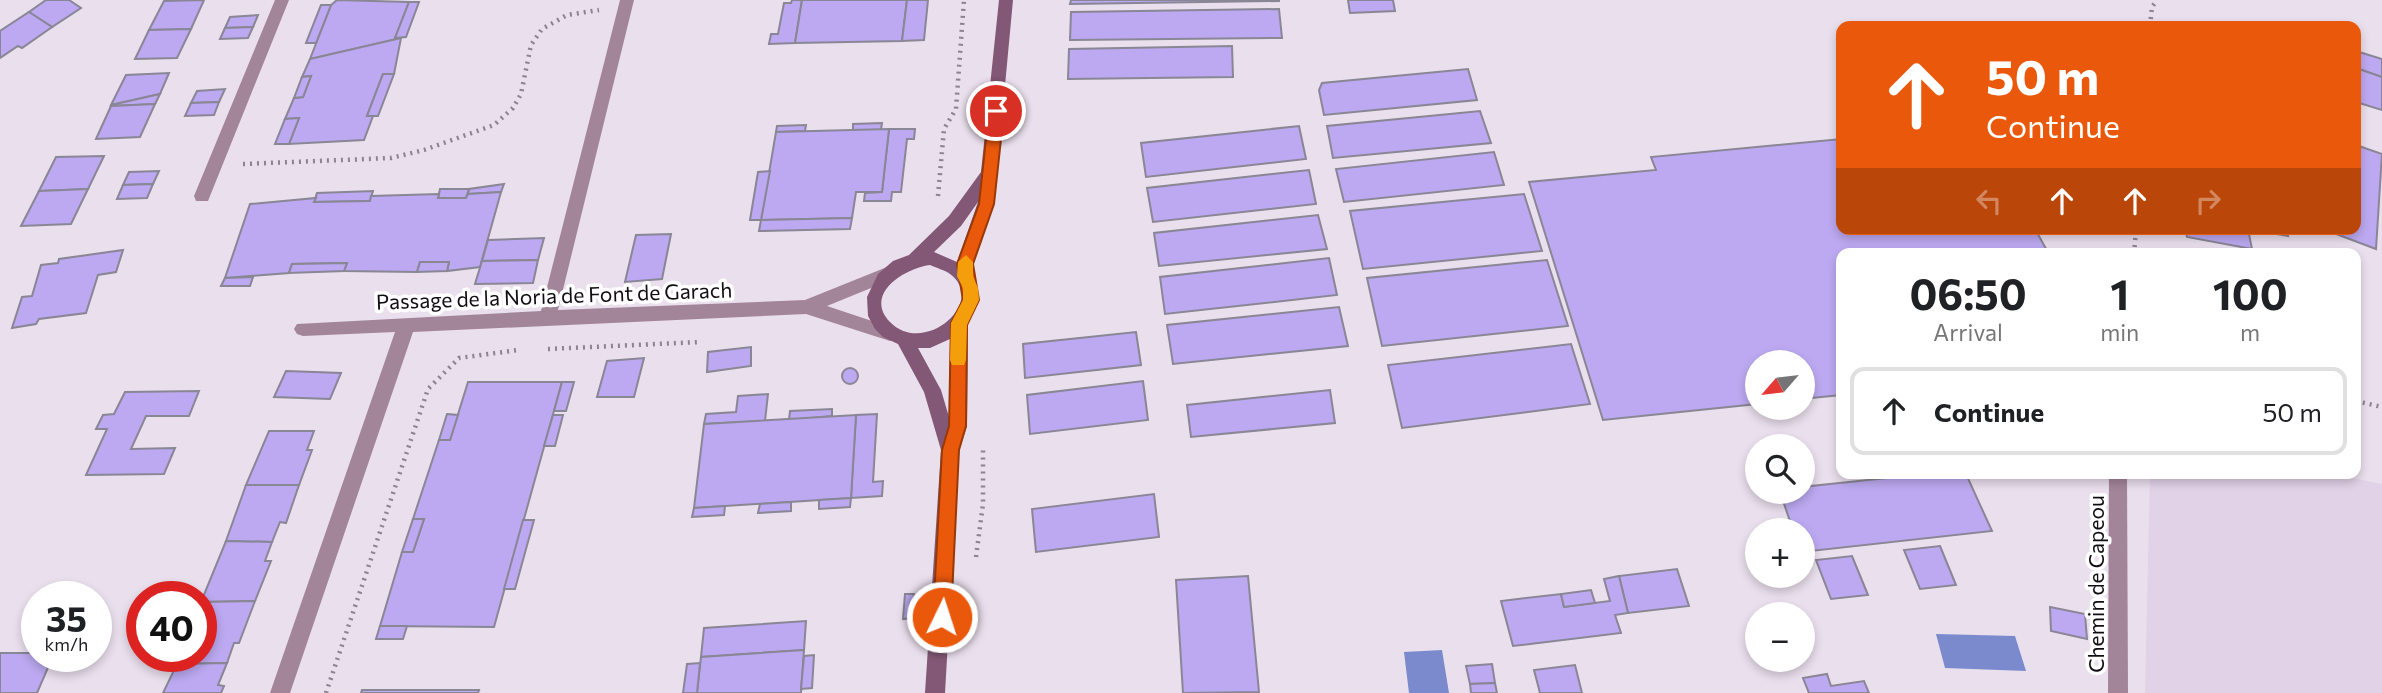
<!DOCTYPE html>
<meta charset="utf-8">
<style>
:root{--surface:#fff;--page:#f6f6f6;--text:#202124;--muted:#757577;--line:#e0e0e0}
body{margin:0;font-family:Commissioner,sans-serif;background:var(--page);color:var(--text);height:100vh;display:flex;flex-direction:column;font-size:26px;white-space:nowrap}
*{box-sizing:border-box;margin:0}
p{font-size:23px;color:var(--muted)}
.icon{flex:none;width:38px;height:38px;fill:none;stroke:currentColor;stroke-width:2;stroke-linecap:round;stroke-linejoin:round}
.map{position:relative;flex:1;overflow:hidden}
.drawer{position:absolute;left:1836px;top:248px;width:525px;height:231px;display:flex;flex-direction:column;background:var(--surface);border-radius:14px;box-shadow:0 4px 10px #0003}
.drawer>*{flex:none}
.hud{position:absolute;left:1836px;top:21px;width:525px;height:214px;border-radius:14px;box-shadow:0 4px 10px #0003;background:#ea580c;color:#fff;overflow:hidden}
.needle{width:46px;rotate:242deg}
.buttons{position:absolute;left:1745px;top:350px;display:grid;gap:14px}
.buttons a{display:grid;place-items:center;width:70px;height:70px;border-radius:50%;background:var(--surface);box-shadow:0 4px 10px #0003;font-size:35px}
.speed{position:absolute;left:21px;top:581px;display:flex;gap:14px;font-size:35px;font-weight:700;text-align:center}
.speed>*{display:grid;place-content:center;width:91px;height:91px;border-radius:50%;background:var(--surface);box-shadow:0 4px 10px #0003;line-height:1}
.speed small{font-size:18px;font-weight:400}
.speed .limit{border:10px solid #d22;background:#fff;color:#111}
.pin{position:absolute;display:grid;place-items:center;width:60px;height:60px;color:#fff;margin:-30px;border:4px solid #fff;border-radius:50%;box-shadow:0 2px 7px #0007}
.me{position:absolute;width:77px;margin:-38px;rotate:4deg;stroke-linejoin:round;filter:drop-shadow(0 0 5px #0008)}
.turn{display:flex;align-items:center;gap:24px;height:147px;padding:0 35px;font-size:32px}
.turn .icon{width:91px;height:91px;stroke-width:2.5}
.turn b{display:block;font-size:49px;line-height:60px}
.lanes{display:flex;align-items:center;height:66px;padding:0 35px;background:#0003;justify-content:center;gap:35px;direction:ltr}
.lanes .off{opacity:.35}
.eta{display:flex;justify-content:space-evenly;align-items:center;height:119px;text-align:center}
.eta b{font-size:42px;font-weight:700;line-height:49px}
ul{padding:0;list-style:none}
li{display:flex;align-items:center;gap:21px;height:88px;margin:0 14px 10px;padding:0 21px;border:4px solid var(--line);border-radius:14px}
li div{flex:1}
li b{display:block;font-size:26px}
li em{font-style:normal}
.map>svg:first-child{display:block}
</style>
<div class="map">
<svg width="2382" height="693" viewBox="0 0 2382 693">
<rect width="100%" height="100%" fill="#eadfed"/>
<polygon fill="#e2d2e7" points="2150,474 2333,474 2382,484 2382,693 2145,693"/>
<g fill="#7b89cd">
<polygon points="1936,634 2015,636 2026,671 1945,668"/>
<polygon points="1442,650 1449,693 1409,693 1404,652"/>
</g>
<g fill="#bca9f1" stroke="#898695" stroke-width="2">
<polygon points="46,0 69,0 81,8 52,27 29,12"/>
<polygon points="204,0 191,29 149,30 164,1"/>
<polygon points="337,0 409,2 395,38 401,38 310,59 331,5"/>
<polygon points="792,0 802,0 795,43 769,44 771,34 778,34 784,3 791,3"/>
<polygon points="802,0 907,0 902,41 795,43"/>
<polygon points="907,0 928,0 924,40 902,41"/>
<polygon points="1071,0 1279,0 1279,1 1070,4"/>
<polygon points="1348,0 1393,0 1395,11 1350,13"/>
<polygon points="409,2 419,2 406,37 395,38"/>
<polygon points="321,5 331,5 316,43 306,43"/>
<polygon points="1279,9 1282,38 1070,40 1071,12"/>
<polygon points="29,12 52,27 22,48 18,46 0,58 0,31"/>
<polygon points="258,15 253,27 225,28 230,17"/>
<polygon points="253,27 248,38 220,39 225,28"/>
<polygon points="191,29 177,58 135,59 149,30"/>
<polygon points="401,38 394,74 383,74 367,116 373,116 364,140 289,144 299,118 285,119 294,98 303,97 311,76 302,77 310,59"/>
<polygon points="1232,46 1233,77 1068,79 1069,49"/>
<polygon points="2356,51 2382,59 2382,77 2356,68"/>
<polygon points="2356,68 2382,77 2382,110 2356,102"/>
<polygon points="1468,69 1477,100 1324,115 1319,90 1322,83"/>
<polygon points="169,73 160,94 111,105 126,75"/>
<polygon points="383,74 394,74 378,116 367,116"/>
<polygon points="311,76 303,97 294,98 302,77"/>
<polygon points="225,89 219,102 191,103 197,91"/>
<polygon points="160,94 155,104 111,106 111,105"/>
<polygon points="219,102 214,115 185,116 191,103"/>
<polygon points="155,104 140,137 96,139 111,106"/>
<polygon points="1480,111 1491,143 1333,158 1327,126"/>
<polygon points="299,118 289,144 275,144 285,119"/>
<polygon points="882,123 881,130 853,130 853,124"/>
<polygon points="806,125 805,131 776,132 777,126"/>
<polygon points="1299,126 1306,159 1146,177 1141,143"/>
<polygon points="889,129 915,129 914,139 907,139 901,192 892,192 891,201 864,201 865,193 882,192"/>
<polygon points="889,129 882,192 856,192 852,218 761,220 776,132"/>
<polygon points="1841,139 1841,229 2035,229 2049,254 1841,254 1841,395 1802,399 1802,362 1757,362 1757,404 1603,420 1529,182 1656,170 1651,157"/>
<polygon points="2356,145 2382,154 2376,249 2323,229 2356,229"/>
<polygon points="1494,152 1504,185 1344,202 1336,169"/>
<polygon points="104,156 88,189 39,191 56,157"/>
<polygon points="1309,170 1316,204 1153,222 1147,188"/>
<polygon points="159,171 153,184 123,185 129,172"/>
<polygon points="770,171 761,220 750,220 758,172"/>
<polygon points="153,184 147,198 117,199 123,185"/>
<polygon points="504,184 501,192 468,194 469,189"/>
<polygon points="88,189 71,224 21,226 39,191"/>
<polygon points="440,189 469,189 466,198 438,198"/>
<polygon points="373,191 370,201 314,202 317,193"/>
<polygon points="501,192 480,267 447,271 449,262 420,262 417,272 344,271 347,263 292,264 289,273 225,278 250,204 316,198 314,202 370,201 371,196 439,194 438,198 466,198 468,194"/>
<polygon points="1524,194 1542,251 1363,269 1350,211"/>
<polygon points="1318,215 1327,249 1159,266 1154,233"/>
<polygon points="852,218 850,229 759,231 761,220"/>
<polygon points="2185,229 2248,229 2252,249 2187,237"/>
<polygon points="2248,229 2286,229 2288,236"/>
<polygon points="671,234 662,279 625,282 636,235"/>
<polygon points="544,238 538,260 482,261 488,240"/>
<polygon points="123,250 116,272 98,275 86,313 39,319 36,324 12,328 22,297 32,296 41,265 58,263 59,259"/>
<polygon points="1329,258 1337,295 1165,314 1160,277"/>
<polygon points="538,260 533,283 475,284 482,261"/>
<polygon points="1547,260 1568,326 1382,346 1367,278"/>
<polygon points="420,262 449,262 447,271 417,272"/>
<polygon points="347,263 344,271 289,273 292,264"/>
<polygon points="253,277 250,286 221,286 225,278"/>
<polygon points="1339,307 1348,346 1173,364 1167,325"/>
<polygon points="1136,332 1141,365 1025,378 1023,344"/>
<polygon points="1571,344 1590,404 1402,428 1388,365"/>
<polygon points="751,347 751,366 707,372 708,352"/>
<polygon points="644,358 634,397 597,397 607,361"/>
<circle cx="850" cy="376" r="8"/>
<polygon points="286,371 341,373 330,399 274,397"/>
<polygon points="1143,381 1148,420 1030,434 1027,395"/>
<polygon points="468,382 562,382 494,627 380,626 402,552 413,552 424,519 413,519 439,440 450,440"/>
<polygon points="562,382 574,382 566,411 554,411"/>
<polygon points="1330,390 1335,423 1191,437 1187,405"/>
<polygon points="199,391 189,416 146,416 131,449 175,448 164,474 86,475 107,429 96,429 103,415 114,414 125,392"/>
<polygon points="768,394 765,421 704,424 706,414 736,412 738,396"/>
<polygon points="832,409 832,416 789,420 790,411"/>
<polygon points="447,414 458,415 450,440 439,440"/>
<polygon points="877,414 873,482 883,481 882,496 851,498 856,415"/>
<polygon points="553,415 563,415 555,446 544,446"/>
<polygon points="856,415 851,498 694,508 704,424"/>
<polygon points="269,431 314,431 307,450 312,450 299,485 246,485"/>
<polygon points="1925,474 1966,474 1992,531 1802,552 1802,530 1793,530 1780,492 1802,492 1802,487"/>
<polygon points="246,485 299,485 286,523 280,522 272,542 226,541"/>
<polygon points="1154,494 1159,537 1036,552 1032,509"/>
<polygon points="851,498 850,507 819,509 819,500"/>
<polygon points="791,502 791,511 758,513 760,504"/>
<polygon points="725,506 724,515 692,517 694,508"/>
<polygon points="413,519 424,519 413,552 402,552"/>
<polygon points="523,520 534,520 515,589 504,589"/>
<polygon points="226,541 272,542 265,561 271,561 255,601 201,602"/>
<polygon points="1940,546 1956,585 1920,589 1904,550"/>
<polygon points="1852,556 1868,595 1831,599 1816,560"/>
<polygon points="1677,569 1689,606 1628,613 1619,576"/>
<polygon points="1248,576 1259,692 1183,693 1176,580"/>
<polygon points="1619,576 1628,613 1615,615 1621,633 1513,646 1501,601 1561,594 1564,607 1610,601 1604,579"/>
<polygon points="1591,590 1595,603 1564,607 1561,594"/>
<polygon points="905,594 914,594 912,618 903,619"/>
<polygon points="255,601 239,643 234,643 227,663 177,664 180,656 201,656 201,602"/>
<polygon points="2050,607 2085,614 2087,639 2051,631"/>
<polygon points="806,621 804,650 701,657 704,628"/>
<polygon points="380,626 407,626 403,639 376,639"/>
<polygon points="804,650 801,693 697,693 701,657"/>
<polygon points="0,653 37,653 37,656 53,656 37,693 0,693"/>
<polygon points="814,655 812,688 801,689 804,656"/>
<polygon points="227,663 218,685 224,686 221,693 163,693 177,664"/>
<polygon points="700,663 697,693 683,693 687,664"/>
<polygon points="1492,664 1495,683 1470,684 1466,666"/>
<polygon points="1575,665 1582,693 1540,693 1534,670"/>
<polygon points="1827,674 1831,686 1864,681 1869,693 1809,693 1803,678"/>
<polygon points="1495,683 1497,693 1471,693 1470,684"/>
<polygon points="362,690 479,690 478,693 361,693"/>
</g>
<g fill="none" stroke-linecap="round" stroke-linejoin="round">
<g stroke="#8b838d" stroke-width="4.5" stroke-dasharray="2 5" stroke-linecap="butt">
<polyline points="2150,26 2152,7 2157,0"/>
<polyline points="243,164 391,158 424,150 494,125 513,108 521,94 531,45 542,29 567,15 599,10"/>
<polyline points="938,196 944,129 956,109 964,0"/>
<polyline points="2134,254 2136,229"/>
<polyline points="548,349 700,342"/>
<polyline points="2356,401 2382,407"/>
<polyline points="976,557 983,504 983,447"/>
<polyline points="326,693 428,389 459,358 518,350"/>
</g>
<g fill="#a38599" fill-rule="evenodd">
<polygon points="275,0 289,0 210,196 208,201 196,201 194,196"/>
<polygon points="620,0 634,0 558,310 805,300 887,267 893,269 895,274 893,279 827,306 896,329 899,334 896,339 890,341 806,314 413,332 290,693 270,693 395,332 303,336 297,334 294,329 297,324 541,311"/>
<polygon points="2109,474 2127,474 2128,693 2108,693"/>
</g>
<path fill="#835876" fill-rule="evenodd" d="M999,0H1013L994,203L973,264L978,301L968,324L967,426L959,450L945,693H925L941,450L924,392L898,344L883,337L875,329L868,316L867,297L878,274L893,261L909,255L949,216L981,172ZM978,202L957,262L934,252L961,226ZM930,265C936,268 945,270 950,274C988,302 924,357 890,322C863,294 905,268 930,265ZM950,339L949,417L941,390L918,348H930Z"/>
</g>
<polygon fill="#ea580c" stroke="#983908" stroke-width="2" points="996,106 1004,111 994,204 973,264 979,300 967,325 966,426 959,450 951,617 948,623 942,625 935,623 933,617 942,450 949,426 951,323 963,300 957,264 979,204 989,111"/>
<polygon fill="#f59e0b" points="966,255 973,262 973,276 978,288 979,300 967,325 966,360 964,365 952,365 950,360 951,323 963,300 963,288 957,276 958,262"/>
<g text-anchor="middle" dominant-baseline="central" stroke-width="7" stroke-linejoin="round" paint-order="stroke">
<g font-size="21" fill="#110d12" stroke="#fff">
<text transform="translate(554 295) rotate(-2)">Passage de la Noria de Font de Garach</text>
<text transform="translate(2095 584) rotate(-90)">Chemin de Capeou</text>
</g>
</g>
</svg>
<div class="buttons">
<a><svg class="needle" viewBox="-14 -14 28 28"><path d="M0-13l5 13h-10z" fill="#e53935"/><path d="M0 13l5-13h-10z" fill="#757577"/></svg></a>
<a><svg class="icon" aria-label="search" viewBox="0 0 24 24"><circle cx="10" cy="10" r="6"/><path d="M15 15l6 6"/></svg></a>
<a>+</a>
<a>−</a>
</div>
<div class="speed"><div>35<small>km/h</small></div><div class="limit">40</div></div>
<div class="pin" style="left:996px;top:111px;background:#d93025"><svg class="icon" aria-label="arrive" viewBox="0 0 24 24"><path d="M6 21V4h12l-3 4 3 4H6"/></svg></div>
<svg class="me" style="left:942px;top:617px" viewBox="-20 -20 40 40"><circle r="17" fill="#ea580c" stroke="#fff" stroke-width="3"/><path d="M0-11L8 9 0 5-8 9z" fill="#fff"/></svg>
<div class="hud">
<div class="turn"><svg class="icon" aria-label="ahead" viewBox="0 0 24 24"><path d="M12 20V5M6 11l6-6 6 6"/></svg><div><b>50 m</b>Continue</div></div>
<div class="lanes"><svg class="icon off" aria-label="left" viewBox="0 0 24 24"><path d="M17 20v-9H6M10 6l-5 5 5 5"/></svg><svg class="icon" aria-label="ahead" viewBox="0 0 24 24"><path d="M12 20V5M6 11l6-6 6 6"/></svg><svg class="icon" aria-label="ahead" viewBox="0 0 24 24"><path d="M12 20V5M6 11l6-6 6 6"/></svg><svg class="icon off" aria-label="right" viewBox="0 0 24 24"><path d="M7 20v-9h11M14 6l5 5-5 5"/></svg></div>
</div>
<section class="drawer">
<div class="eta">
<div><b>06:50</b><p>Arrival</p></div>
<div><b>1</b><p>min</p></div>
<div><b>100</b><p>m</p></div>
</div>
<ul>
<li><svg class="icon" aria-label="ahead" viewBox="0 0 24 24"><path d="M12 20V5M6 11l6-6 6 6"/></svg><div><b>Continue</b></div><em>50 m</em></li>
</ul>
</section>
</div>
